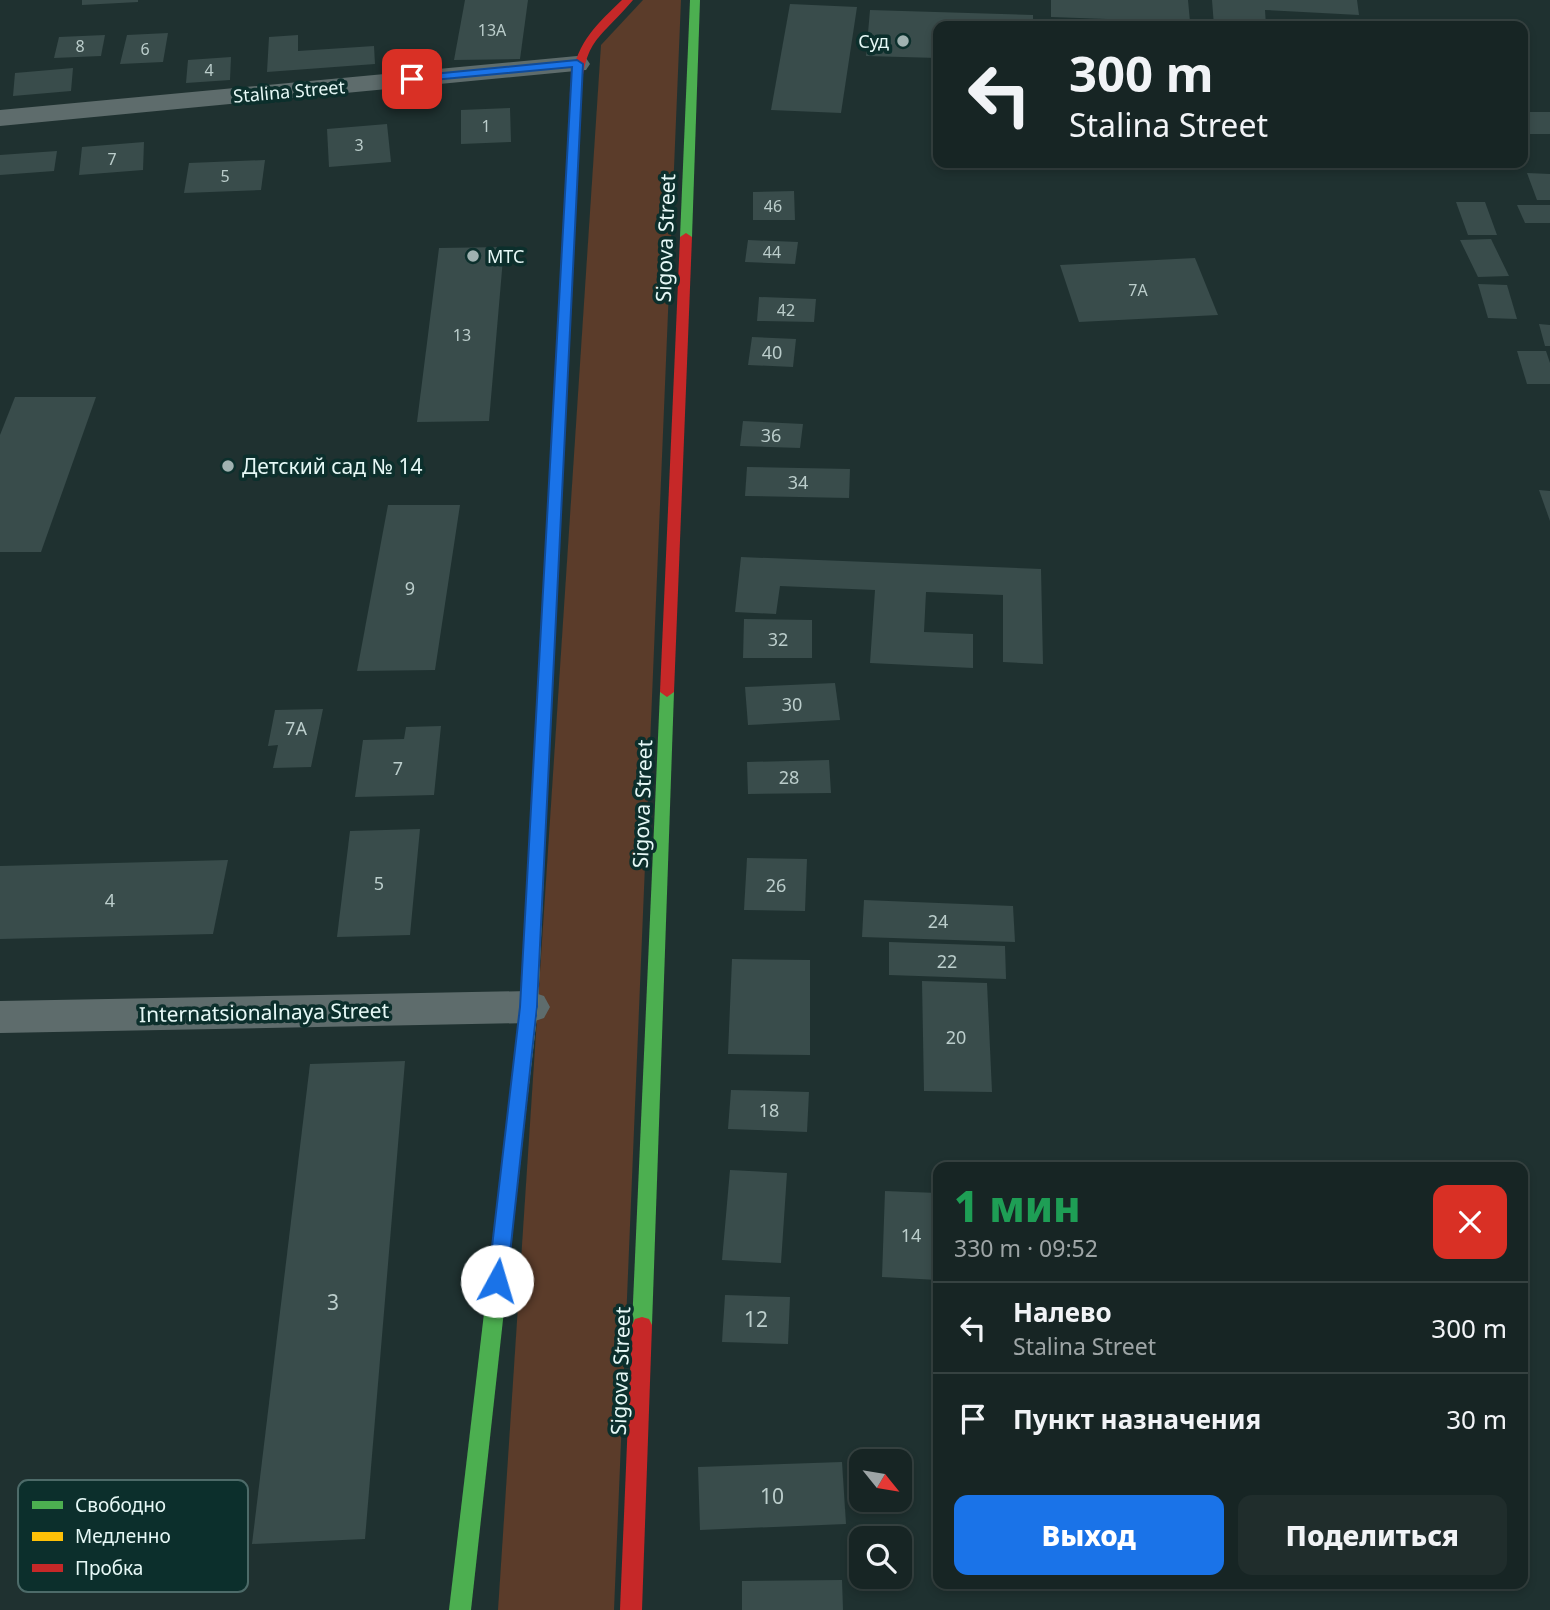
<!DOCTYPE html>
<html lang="ru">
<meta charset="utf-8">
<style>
:root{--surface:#172524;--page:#202d2c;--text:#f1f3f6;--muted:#9ea5a6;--line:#364241;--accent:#1a73e8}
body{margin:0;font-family:"Noto Sans",sans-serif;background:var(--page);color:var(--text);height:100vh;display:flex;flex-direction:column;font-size:26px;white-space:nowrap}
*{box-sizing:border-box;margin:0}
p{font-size:23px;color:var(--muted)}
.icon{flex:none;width:38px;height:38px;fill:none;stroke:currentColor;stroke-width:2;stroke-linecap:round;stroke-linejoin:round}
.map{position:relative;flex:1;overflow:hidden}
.side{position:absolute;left:933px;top:1162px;width:595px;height:427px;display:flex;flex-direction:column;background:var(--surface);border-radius:14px;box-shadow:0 4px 10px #0003,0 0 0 2px var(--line)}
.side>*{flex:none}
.hud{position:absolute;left:933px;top:21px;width:595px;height:147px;border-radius:14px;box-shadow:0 4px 10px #0003,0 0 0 2px var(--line);background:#172524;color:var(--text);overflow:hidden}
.needle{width:46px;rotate:120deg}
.controls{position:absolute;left:849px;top:1449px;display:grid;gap:14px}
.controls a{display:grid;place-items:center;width:63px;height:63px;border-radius:14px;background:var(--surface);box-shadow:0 4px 10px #0003,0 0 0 2px var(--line);font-size:35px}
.pin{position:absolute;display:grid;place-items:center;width:60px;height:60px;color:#fff;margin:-30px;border-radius:14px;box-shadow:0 4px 10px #0006}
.me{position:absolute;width:77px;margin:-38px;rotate:6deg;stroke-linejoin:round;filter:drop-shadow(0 0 5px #0008)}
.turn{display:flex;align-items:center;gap:24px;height:147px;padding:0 21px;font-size:32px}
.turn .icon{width:91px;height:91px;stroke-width:2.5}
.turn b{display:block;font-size:49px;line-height:60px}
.round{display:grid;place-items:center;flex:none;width:74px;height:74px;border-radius:14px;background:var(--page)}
.head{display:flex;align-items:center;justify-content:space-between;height:119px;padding:0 21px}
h1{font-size:42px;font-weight:800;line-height:52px;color:#1e9e55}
.cta{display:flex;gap:14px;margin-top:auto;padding:14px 21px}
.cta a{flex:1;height:80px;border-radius:14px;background:var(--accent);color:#fff;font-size:28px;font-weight:800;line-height:80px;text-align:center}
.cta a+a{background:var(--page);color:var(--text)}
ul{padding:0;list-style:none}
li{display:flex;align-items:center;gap:21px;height:91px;padding:0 21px;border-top:2px solid var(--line)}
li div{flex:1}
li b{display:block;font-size:26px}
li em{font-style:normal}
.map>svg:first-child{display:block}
</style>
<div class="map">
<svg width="1550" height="1610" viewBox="0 0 1550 1610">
<rect width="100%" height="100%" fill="#1f3130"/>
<polygon fill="#5b3c2a" points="643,0 681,0 614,1610 498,1610 601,45"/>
<g fill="#394c4b">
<polygon points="82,0 138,0 138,2 82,5"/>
<polygon points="465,0 528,0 520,59 454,60"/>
<polygon points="1051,0 1188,0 1190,22 1051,17"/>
<polygon points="1212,0 1357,0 1359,15 1265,10 1266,26 1214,26"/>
<polygon points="790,4 857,7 841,113 771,110"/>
<polygon points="870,10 1033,15 1033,26 938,26 938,58 866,56"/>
<polygon points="168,33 163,62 120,64 127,35"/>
<polygon points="105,35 101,56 54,58 59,37"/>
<polygon points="298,35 298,51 374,46 375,64 267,72 269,37"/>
<polygon points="231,57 230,80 186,83 188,60"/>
<polygon points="73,68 71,91 13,96 15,73"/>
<polygon points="510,108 511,142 461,144 461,110"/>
<rect x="1522" y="112" width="28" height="22"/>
<polygon points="387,124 391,162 329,167 327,129"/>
<polygon points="144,142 143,170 79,175 82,147"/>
<polygon points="57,151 54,171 0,175 0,155"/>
<polygon points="265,160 261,190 184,193 189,163"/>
<polygon points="1527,173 1550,174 1550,200 1537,200"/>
<polygon points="794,191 795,220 753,220 753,192"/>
<polygon points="1456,202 1485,202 1497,235 1468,235"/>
<polygon points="1517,205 1550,205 1550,223 1525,223"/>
<polygon points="1491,239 1509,276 1478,277 1460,240"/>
<polygon points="748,240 798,242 795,264 745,262"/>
<polygon points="504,247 489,421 417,422 439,248"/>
<polygon points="1195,258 1218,315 1079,322 1060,265"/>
<polygon points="1478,284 1507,285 1517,319 1488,318"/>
<polygon points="759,297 816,299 814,322 757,321"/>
<polygon points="1539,324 1550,325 1550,346 1545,346"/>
<polygon points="752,337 796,339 793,367 748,365"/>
<polygon points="1517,351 1546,351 1550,363 1550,384 1527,384"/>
<polygon points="15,397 96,397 41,552 0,552 0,435"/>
<polygon points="743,421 803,424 800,448 740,446"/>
<polygon points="747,467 850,469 849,498 745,496"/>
<polygon points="1539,490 1550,491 1550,521"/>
<polygon points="388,505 460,505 435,670 357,671"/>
<polygon points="741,557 1041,569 1043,664 1003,662 1003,595 926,592 924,632 973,634 973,668 870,663 875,590 780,586 776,614 735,612"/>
<polygon points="744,619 812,620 812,658 743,658"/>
<polygon points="835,683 840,720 748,725 745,687"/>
<polygon points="323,709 311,767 273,768 278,745 268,746 275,710"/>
<polygon points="441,726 434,795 355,797 363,740 404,739 406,727"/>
<polygon points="829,760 831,793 748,794 747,762"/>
<polygon points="420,829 410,935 337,937 350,831"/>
<polygon points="747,858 807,859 805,911 744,910"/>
<polygon points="228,860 213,934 0,939 0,866"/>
<polygon points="864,900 1013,906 1015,942 862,937"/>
<polygon points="889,942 1005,946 1006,979 889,975"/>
<polygon points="732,959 810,960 810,1055 728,1054"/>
<polygon points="922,981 987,983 992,1092 924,1091"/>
<polygon points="405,1061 365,1539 252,1544 310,1064"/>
<polygon points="731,1090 809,1092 807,1132 728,1129"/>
<polygon points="730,1170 787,1173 781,1263 722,1260"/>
<polygon points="885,1191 938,1193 938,1280 882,1277"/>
<polygon points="725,1295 790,1297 788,1344 722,1342"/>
<polygon points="842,1462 846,1524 700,1530 698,1467"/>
<polygon points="842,1580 843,1610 742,1610 742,1581"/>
</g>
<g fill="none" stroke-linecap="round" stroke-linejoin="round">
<g fill="#5e6c6c" fill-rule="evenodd">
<polygon points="577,56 586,58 590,64 586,70 0,126 0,110"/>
<polygon points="529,991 544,996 550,1007 544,1018 529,1023 0,1033 0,1001"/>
</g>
<g fill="#4caf50" fill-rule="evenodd">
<polygon points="690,0 700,0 692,237 686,241 680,237"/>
<polygon points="575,99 580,102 552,685 545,690 538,685 570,102"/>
<polygon points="667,687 674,692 652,1325 649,1331 642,1333 635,1331 632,1325 660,692"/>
<polygon points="519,1086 525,1088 528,1093 471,1610 449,1610 510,1093 513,1088"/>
</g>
<polygon fill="#ffc107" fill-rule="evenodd" points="545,680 552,685 538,1007 528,1093 525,1098 519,1100 513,1098 510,1093 520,1007 538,685"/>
<g fill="#c62828" fill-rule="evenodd">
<path d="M622,0H633C595,44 585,38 580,102L571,104C569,96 570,86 572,77C577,42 598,23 622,0Z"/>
<polygon points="686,233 692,237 674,692 667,697 660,692 680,237"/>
<polygon points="642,1317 649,1319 652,1325 642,1610 620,1610 632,1325 635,1319"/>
</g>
</g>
<polygon fill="#1a73e8" stroke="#114b97" stroke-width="2" points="577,60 583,64 537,1007 507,1281 504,1287 497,1289 491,1287 488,1281 520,1007 572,67 412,82 407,79 412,76"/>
<g fill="#a0b2b1" stroke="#0c2f2c" stroke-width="2.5">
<circle cx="903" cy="41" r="7"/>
<circle cx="473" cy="256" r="7"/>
<circle cx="228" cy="466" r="7"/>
</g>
<g text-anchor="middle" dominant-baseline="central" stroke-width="7" stroke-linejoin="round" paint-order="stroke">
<g font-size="16" fill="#bbcdcb">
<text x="492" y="30">13А</text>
<text x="80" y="46">8</text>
<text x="145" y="49">6</text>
<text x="209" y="70">4</text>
<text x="486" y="126">1</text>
<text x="359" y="145">3</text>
<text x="112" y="159">7</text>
<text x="225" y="176">5</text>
<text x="773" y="206">46</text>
<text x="772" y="252">44</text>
<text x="1138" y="290">7А</text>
<text x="786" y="310">42</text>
<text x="462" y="335">13</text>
</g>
<g font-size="18" fill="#e6f8f6" stroke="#0c2f2c" text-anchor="end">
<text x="889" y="41">Суд</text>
<text x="487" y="256" text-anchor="start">МТС</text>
</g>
<g font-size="18" fill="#e6f8f6" stroke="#0c2f2c">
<text transform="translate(289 91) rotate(-5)">Stalina Street</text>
</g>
<g font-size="18" fill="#bbcdcb">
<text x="772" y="352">40</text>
<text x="771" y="435">36</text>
<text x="798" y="482">34</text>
<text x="410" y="588">9</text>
<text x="778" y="639">32</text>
<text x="792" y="704">30</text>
<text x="296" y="728">7А</text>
<text x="398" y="768">7</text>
<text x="789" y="777">28</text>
<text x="379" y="883">5</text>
<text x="776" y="885">26</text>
<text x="110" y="900">4</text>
<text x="938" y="921">24</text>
<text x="947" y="961">22</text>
<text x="956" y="1037">20</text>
<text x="769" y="1110">18</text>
<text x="911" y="1235">14</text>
</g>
<g font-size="21" fill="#e6f8f6" stroke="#0c2f2c">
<text transform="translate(665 238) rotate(-88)">Sigova Street</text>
<text transform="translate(642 804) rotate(-88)">Sigova Street</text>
<text transform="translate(264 1012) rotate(-1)">Internatsionalnaya Street</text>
<text transform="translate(620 1371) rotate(-88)">Sigova Street</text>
</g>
<g font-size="21" fill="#e6f8f6" stroke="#0c2f2c" text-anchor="start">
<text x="242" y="466">Детский сад № 14</text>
</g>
<g font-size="21" fill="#bbcdcb">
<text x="333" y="1302">3</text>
<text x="756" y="1319">12</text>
<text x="772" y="1496">10</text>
</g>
</g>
<rect x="18" y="1480" width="230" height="112" rx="10" fill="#0c2f2c" stroke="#4d6b69" stroke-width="2"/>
<rect x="32" y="1501" width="31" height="8" fill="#4caf50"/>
<rect x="32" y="1532" width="31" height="9" fill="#ffc107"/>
<rect x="32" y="1564" width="31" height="8" fill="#c62828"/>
<g font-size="19" fill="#e6f8f6">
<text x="75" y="1512">Свободно</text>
<text x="75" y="1543">Медленно</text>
<text x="75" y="1575">Пробка</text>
</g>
</svg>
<div class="controls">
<a><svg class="needle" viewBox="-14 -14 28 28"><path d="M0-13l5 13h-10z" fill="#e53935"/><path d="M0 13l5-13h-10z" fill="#9ea5a6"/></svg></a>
<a><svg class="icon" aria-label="search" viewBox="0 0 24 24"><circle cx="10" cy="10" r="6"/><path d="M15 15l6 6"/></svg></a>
</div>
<div class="pin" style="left:412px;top:79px;background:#d93025"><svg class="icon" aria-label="arrive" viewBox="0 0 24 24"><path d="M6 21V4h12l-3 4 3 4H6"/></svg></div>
<svg class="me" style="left:497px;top:1281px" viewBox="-20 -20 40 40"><circle r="19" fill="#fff"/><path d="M0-13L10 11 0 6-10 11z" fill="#1a73e8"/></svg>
<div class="hud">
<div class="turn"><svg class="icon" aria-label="left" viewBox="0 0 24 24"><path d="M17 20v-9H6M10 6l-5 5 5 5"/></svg><div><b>300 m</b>Stalina Street</div></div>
</div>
<section class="side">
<div class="head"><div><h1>1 мин</h1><p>330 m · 09:52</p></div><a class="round" style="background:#d93025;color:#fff"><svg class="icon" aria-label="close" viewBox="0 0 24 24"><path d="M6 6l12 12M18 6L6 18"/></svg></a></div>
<ul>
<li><svg class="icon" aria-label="left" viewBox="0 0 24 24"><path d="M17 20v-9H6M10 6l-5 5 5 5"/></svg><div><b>Налево</b><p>Stalina Street</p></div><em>300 m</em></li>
<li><svg class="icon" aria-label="arrive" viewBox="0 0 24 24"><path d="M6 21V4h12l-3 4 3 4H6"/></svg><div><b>Пункт назначения</b></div><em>30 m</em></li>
</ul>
<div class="cta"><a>Выход</a><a>Поделиться</a></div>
</section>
</div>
